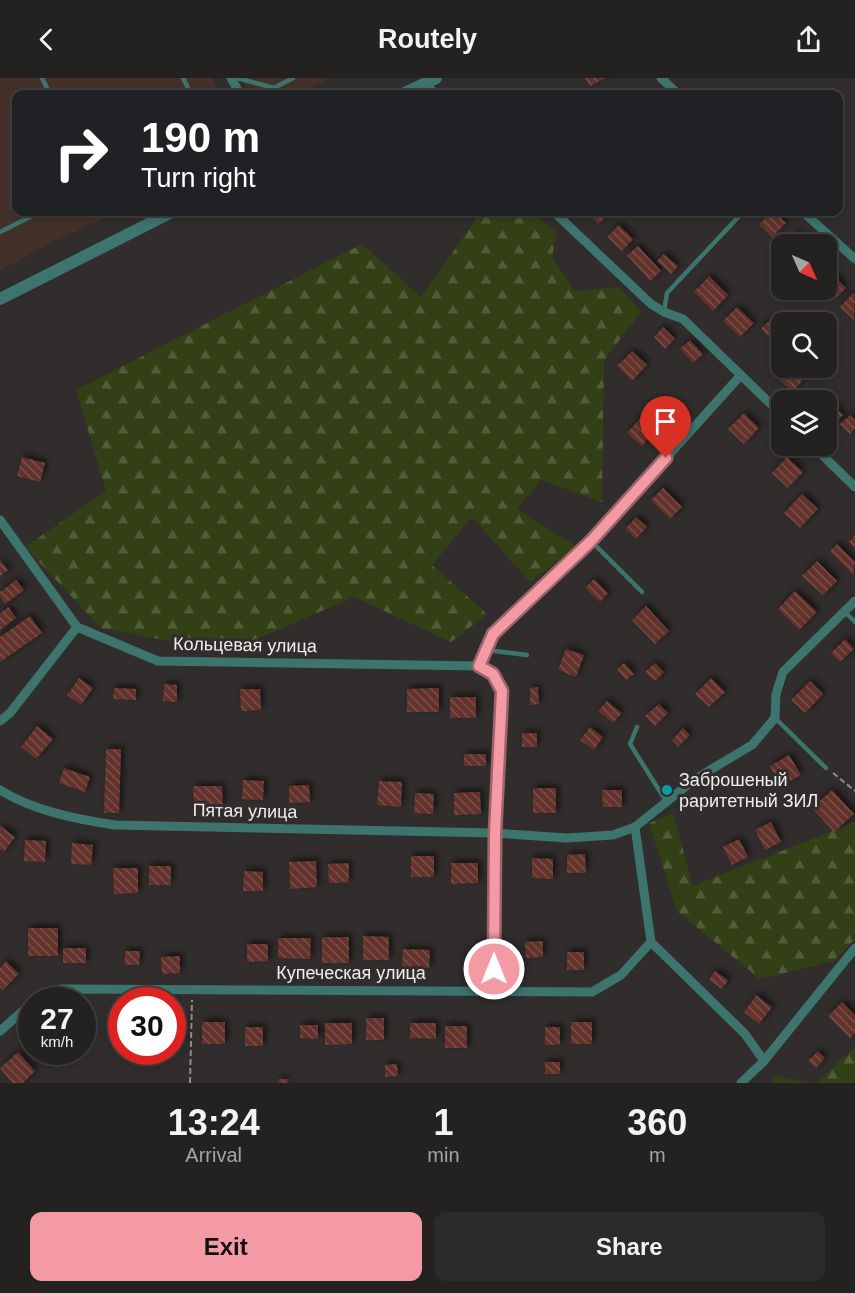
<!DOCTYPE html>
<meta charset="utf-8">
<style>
:root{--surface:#242221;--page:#2c2a2a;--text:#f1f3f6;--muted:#a3a4a5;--line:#413f3f;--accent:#f49aa4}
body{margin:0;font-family:Helvetica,sans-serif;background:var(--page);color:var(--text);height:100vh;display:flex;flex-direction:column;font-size:22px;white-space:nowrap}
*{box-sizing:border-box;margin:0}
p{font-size:20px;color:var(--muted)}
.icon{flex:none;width:33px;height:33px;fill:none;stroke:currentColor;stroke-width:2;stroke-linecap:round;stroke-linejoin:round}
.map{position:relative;height:1005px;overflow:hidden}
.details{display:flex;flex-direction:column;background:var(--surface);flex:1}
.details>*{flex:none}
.hud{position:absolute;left:12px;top:12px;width:831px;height:126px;border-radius:12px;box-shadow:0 3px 9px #0003,0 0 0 2px var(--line);background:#202124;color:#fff;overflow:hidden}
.needle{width:39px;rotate:135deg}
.controls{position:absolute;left:771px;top:156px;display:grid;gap:12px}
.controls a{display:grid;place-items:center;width:66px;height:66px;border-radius:12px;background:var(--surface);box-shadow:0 3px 9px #0003,0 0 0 2px var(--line);font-size:30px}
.speed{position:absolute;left:18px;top:909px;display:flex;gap:12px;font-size:30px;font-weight:700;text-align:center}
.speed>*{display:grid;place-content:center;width:78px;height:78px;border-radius:50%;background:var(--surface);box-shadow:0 3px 9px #0003,0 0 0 2px var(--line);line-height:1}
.speed small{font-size:15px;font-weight:400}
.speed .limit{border:9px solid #d22;background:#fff;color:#111}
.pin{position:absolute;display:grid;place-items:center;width:51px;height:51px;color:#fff;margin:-62px -26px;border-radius:50% 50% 50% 0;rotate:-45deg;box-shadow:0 0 6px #0007}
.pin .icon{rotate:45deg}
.me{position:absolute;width:66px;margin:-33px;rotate:0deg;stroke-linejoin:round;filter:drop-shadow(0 0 4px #0008)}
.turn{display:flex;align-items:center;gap:21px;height:126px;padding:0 30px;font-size:27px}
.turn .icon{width:78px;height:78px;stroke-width:2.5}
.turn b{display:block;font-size:42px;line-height:51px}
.eta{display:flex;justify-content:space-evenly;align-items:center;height:102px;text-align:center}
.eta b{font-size:36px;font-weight:600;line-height:42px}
.button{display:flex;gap:12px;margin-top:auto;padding:12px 30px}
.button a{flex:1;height:69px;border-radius:12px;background:var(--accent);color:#111;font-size:24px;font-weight:600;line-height:69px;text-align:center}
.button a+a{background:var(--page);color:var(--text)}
header{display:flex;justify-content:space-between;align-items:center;height:78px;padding:0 30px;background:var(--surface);font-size:27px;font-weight:600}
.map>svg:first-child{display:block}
</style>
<header><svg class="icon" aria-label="back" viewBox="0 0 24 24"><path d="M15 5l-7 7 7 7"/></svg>Routely<svg class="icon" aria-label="share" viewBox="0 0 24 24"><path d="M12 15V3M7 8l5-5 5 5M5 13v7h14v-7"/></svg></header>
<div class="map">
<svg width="855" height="1005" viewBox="0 0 855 1005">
<defs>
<pattern id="forest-firs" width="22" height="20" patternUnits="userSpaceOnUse" patternTransform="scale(1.5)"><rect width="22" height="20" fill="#334016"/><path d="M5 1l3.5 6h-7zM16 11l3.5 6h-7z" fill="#515c38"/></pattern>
<pattern id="building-back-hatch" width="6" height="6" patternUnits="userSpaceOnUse" patternTransform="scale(1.5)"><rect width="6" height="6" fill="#63312c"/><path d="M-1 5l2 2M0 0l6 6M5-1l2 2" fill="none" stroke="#7a4f4b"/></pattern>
<filter id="shadow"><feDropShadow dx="3" dy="-3" stdDeviation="3" flood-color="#0009"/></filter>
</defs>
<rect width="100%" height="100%" fill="#302d2c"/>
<g fill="#433129">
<polygon points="0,0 212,0 220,16 16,16 16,134 118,134 52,164 0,193"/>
<polygon points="241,0 330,0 298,16 250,16"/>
</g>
<g fill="url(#forest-firs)">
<polygon points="481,134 533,134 557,155 552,179 575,213 619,209 641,234 604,282 602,424 541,402 517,431 577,469 530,504 472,439 432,487 487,536 451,564 354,519 227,574 101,550 25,469 106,413 76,312 362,166 421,219"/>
<polygon points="673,735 693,808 855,744 855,861 834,883 760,901 677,833 649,745"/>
<polygon points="855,969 855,1005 816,1005"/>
<polygon points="772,997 813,1005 774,1005"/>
</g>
<g fill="url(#building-back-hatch)" filter="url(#shadow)">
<polygon points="585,0 605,0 590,8"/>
<polygon points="586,134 611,134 598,146"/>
<polygon points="772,134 775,134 786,145 772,159 759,146"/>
<polygon points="619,147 633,161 622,173 607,159"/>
<polygon points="798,155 809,166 787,166"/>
<polygon points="638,168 661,193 650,203 627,177"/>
<polygon points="664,176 678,188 671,196 657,183"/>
<polygon points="831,195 846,210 836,220 826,211 826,200"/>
<polygon points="709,198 728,217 713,233 694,214"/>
<polygon points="853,215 855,217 854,242 840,229"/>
<polygon points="737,229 754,245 740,259 723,243"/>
<polygon points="772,240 779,247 768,258 761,251"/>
<polygon points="663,249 675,261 665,271 654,259"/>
<polygon points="690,262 703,276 693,285 680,271"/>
<polygon points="632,273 647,287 632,303 617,288"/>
<polygon points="786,290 794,290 805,300 792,314 777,299"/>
<polygon points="807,290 829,290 819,301"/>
<polygon points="822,316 843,337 830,351 826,348 826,322 816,322"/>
<polygon points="645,335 659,347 642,368 627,355"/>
<polygon points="744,335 759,350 744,366 728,351"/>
<polygon points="850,337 855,342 855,350 850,356 840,346"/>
<polygon points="776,345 782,350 782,365 769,352"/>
<polygon points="22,379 45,385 40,404 17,398"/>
<polygon points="787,379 803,394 788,410 772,395"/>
<polygon points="663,410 682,429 670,441 651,422"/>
<polygon points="802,416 818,431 800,450 784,435"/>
<polygon points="636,439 647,449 636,461 625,451"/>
<polygon points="855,457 855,470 849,464"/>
<polygon points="837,466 855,484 853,497 830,473"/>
<polygon points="0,482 8,492 0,498"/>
<polygon points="817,483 837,503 823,517 802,498"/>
<polygon points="594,501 608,515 600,524 585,510"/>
<polygon points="16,502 24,512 5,526 0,519 0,514"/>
<polygon points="795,513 817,534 799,552 778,531"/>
<polygon points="646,528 669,553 655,566 632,542"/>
<polygon points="8,529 16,540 0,552 0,536"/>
<polygon points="30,538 42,555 0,584 0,559"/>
<polygon points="845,561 854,571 840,584 831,575"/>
<polygon points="566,571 584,577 576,599 558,592"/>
<polygon points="624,585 634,596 626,602 617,591"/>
<polygon points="655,585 664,594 655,603 645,594"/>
<polygon points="79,600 93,610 81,627 67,617"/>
<polygon points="711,600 725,614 709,629 695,616"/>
<polygon points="810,603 823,616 805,635 791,622"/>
<polygon points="164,606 177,607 177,624 163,623"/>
<polygon points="538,609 539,626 530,627 530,610"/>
<polygon points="114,610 136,611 136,622 113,621"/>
<polygon points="439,610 439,634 407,634 407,611"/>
<polygon points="240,611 260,611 261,632 241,633"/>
<rect x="450" y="619" width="26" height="21"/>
<polygon points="607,623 622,635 613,645 598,633"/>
<polygon points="659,626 668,635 655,648 645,638"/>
<polygon points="37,648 53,661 36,681 21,669"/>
<polygon points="590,649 603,659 594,672 580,662"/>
<polygon points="683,650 690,657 678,669 672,662"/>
<rect x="522" y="655" width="15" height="14"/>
<polygon points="106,671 121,671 119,735 104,735"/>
<rect x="464" y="676" width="22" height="12"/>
<polygon points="789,677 801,697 781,708 770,688"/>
<polygon points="64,690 90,699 85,714 59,705"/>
<polygon points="243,702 264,703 263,722 242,721"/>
<polygon points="379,703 402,704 401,729 377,727"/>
<polygon points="309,707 310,724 289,725 289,708"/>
<polygon points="193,708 222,708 223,728 194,729"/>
<rect x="533" y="710" width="23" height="25"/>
<polygon points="602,712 622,712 622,729 603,729"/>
<polygon points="832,712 854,736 834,754 812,730"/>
<polygon points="480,714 481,736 454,737 454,715"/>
<polygon points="415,715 434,716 433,736 414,735"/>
<polygon points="771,744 781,764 765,772 755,752"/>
<polygon points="0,748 15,759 4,774 0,771"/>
<polygon points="739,761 748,779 732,787 723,769"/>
<polygon points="25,762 46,763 45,784 24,783"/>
<polygon points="72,765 93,767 91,787 71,786"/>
<polygon points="585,776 586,795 567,795 567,777"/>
<rect x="411" y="778" width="23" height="21"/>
<polygon points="532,780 553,781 553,801 532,800"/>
<polygon points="316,783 317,809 290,811 289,784"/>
<polygon points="349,785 349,804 329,805 328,786"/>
<polygon points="451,785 478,785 478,805 451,806"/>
<rect x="149" y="788" width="22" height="19"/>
<polygon points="113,790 138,790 138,815 114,816"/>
<polygon points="244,793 263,794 263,813 243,813"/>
<rect x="28" y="850" width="30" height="28"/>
<polygon points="363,858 389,859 389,882 363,882"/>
<rect x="322" y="859" width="27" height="26"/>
<polygon points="278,860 311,860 310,881 278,880"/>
<polygon points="543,863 543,879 526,880 525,864"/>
<polygon points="247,866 268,866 268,883 247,884"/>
<rect x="63" y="870" width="23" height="15"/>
<polygon points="403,871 430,872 429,890 402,889"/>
<polygon points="125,873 140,873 139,887 125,887"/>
<rect x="567" y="874" width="17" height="18"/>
<polygon points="180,878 180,895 162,896 161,879"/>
<polygon points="6,883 19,896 3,912 0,909 0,890"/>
<polygon points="715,893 728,902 722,911 709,902"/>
<polygon points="756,917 772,929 759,946 744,934"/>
<polygon points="842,924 855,937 855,955 850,960 828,938"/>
<polygon points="172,940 183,940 184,963 172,963"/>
<rect x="366" y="940" width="18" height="22"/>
<rect x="82" y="941" width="7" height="21"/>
<rect x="202" y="944" width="23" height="22"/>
<rect x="571" y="944" width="21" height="22"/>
<polygon points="325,945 352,945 352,966 325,967"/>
<polygon points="410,945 436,945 436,961 410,960"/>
<polygon points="300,947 318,947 318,961 300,960"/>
<rect x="445" y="948" width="22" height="22"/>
<rect x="245" y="949" width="18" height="19"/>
<rect x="545" y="949" width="15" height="18"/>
<polygon points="818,973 825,980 816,990 808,983"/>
<polygon points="18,974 35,993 23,1005 12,1005 0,990"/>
<rect x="545" y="984" width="15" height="12"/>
<polygon points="397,986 398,998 385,999 385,987"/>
<polygon points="278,1001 289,1001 288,1005 278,1005"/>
</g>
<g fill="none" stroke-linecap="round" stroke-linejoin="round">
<g stroke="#8f8c8b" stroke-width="2" stroke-dasharray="6 3" stroke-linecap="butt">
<polyline points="833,695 855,713"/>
<polyline points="190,1005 192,922"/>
</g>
<g stroke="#3d746d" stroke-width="4.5">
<polyline points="42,0 50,16"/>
<polyline points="183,0 191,16"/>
<polyline points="237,0 274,10"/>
<polyline points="272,16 274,10 293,0"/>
<polyline points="0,154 40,134"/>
<polyline points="664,233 667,215 743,134"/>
<polyline points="591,463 642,514"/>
<polyline points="845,534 855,544"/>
<polyline points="487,572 527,577"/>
<polyline points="479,588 493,556 520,532"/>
<polyline points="775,640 826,690"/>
<polyline points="637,649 630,666 666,723"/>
</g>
<g stroke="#3d746d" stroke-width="9">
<polyline points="231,0 240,16"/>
<polyline points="661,0 678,16"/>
<polyline points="425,5 435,16"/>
<polyline points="554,134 651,226 664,234 683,241 782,337"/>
<polyline points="803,134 855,181"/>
<polyline points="813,368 855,409"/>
<polyline points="0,442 77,549 158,583 479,588 493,596 502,613 495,755 494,913"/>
<polyline points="520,532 591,463 741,297"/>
<polyline points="0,643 10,635 77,549"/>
<path d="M0,712C35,733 75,741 115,747L495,755L567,760L613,757L635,749L695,701L752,667L775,640L776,616L783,594L855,523"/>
<polyline points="635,749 651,864 745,956 764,983"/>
<polyline points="35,922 61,911 592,914 621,897 651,864"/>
<polyline points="0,953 32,925"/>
<polyline points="741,1005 764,983 855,870"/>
</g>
<g stroke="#3d746d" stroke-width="12">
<polyline points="403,16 436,0"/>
<polyline points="0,221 172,134"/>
</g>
</g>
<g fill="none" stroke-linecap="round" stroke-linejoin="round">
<g stroke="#9f646b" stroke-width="15">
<polyline id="route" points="494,891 495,755 502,613 493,596 479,588 493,556 591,463 666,380"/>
</g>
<use href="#route" stroke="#f49aa4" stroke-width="10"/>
</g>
<circle fill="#0f9aa8" stroke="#302d2c" stroke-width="2" cx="667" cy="712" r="6"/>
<g text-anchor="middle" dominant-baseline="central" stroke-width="6" stroke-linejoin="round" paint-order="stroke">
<g font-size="18" fill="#f0eeed" stroke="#302d2c">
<text transform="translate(245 567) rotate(1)">Кольцевая улица</text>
<text transform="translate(245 733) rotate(1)">Пятая улица</text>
<text x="351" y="895">Купеческая улица</text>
</g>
<g font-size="18" fill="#f0eeed" stroke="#302d2c" text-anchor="start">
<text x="679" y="702">Заброшеный<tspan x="679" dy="21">раритетный ЗИЛ</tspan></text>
</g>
</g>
</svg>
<div class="controls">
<a><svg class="needle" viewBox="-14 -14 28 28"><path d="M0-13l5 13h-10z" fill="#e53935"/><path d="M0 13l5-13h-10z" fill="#a3a4a5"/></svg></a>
<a><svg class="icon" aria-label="search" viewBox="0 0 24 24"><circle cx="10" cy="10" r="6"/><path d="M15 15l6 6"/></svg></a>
<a><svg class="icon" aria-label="layers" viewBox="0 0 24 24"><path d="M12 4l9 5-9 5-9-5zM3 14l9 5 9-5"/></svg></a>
</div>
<div class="speed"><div>27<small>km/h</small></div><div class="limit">30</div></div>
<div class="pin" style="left:666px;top:380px;background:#d93025"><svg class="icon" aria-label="arrive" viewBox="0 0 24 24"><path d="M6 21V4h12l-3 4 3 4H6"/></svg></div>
<svg class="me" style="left:494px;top:891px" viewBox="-20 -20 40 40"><circle r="17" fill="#f49aa4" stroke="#fff" stroke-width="3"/><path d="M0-11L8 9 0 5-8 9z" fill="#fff"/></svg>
<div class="hud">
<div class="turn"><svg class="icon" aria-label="right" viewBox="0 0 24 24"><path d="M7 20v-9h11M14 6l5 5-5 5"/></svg><div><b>190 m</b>Turn right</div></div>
</div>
</div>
<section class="details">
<div class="eta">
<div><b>13:24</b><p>Arrival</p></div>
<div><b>1</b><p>min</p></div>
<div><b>360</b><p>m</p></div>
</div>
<div class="button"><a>Exit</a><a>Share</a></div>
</section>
